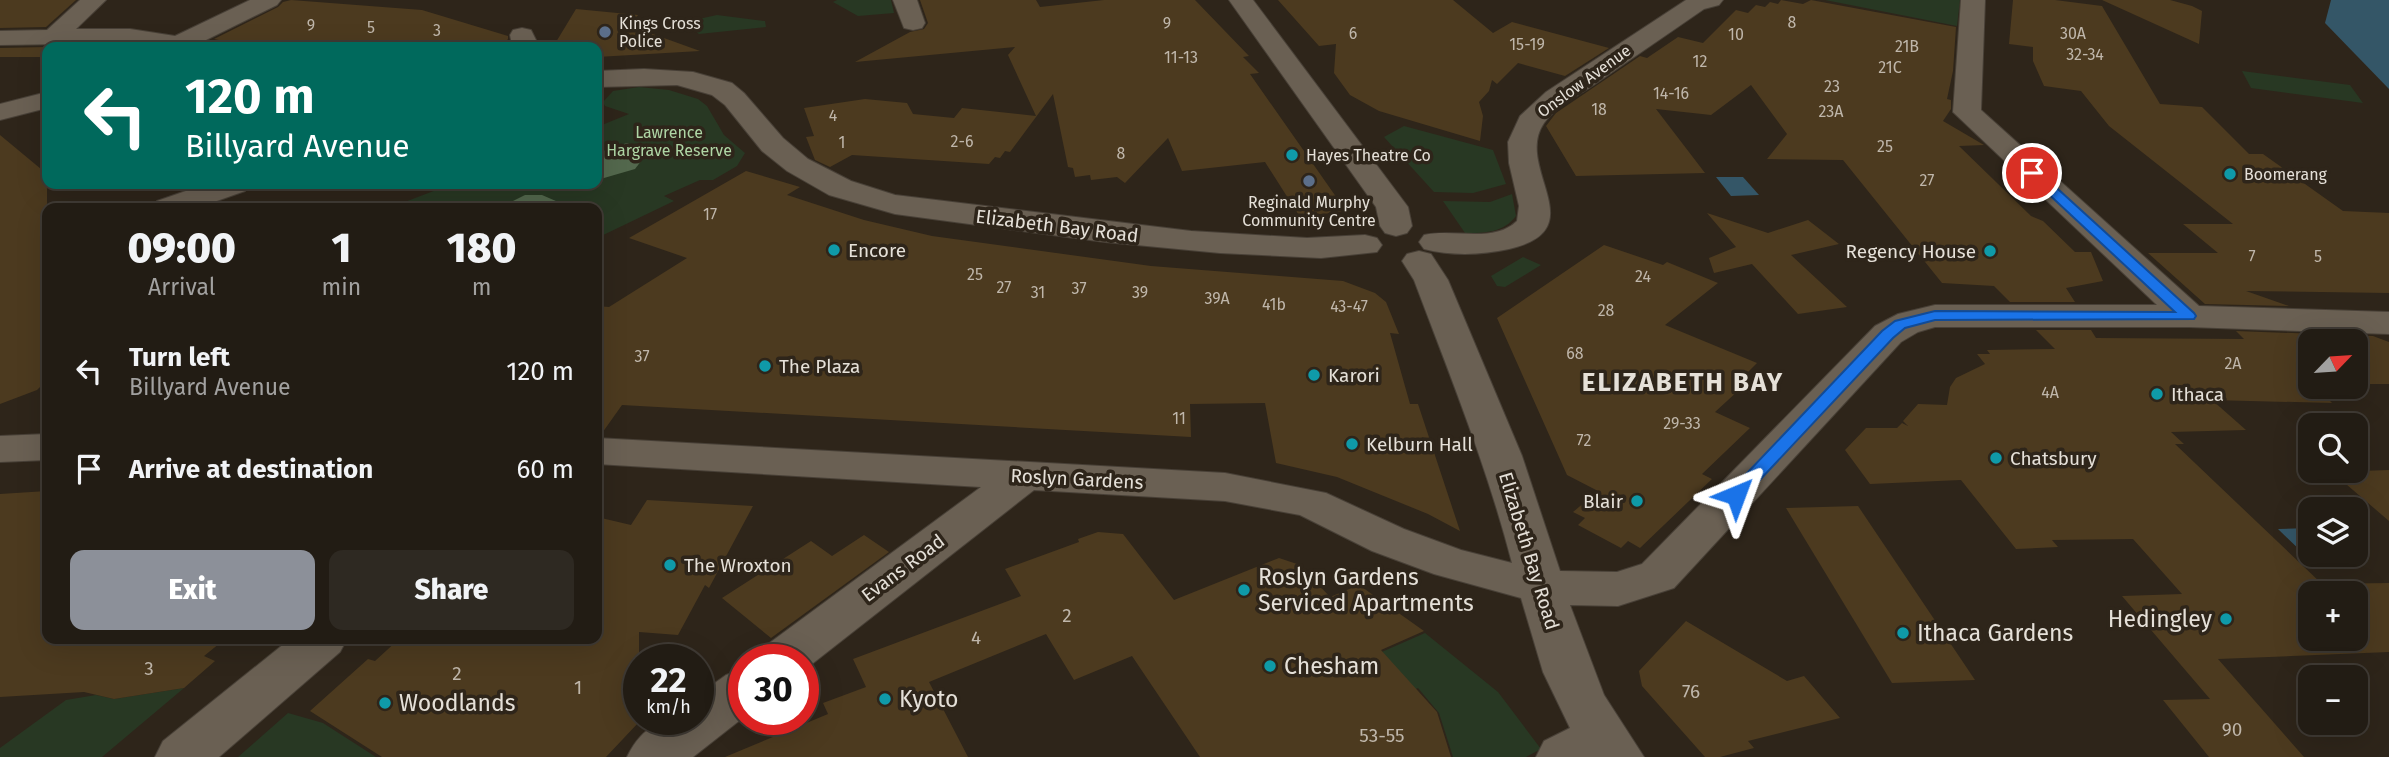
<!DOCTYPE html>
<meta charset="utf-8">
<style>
:root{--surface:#221c14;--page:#2e2922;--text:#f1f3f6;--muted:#a2a1a0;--line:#3f3a34;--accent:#8c9099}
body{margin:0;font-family:"Fira Sans",sans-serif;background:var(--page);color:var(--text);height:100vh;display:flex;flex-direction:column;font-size:26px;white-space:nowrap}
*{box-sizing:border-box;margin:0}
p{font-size:23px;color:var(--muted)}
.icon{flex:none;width:38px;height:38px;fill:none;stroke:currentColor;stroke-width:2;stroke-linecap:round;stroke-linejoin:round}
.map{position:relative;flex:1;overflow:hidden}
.drawer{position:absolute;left:42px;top:203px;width:560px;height:441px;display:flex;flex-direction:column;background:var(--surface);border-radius:14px;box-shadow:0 7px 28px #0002,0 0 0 2px var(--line)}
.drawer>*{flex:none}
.hud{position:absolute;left:42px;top:42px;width:560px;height:147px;border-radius:14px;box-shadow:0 7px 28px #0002,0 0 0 2px var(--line);background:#00695c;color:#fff;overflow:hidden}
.needle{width:46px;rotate:65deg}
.controls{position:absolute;left:2298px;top:329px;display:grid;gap:14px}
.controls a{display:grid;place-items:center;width:70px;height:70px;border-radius:14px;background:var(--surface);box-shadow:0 7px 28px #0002,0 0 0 2px var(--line);font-size:35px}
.speed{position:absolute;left:623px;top:644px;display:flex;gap:14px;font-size:35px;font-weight:700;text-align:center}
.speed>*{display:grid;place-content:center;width:91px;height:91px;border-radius:50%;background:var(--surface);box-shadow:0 7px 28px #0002,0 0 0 2px var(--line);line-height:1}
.speed small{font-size:18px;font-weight:400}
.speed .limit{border:10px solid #d22;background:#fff;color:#111}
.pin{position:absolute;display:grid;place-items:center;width:60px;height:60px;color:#fff;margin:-30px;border:4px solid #fff;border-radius:50%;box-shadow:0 2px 7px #0007}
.me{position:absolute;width:77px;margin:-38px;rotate:44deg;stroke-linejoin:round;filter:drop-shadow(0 0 5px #0008)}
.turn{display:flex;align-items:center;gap:24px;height:147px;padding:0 28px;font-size:32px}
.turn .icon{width:91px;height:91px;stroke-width:2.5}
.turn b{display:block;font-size:49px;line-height:60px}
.eta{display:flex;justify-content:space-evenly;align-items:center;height:119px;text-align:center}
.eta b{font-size:42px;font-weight:800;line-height:49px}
.cta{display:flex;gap:14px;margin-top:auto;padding:14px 28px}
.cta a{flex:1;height:80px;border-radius:14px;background:var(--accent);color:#fff;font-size:28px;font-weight:800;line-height:80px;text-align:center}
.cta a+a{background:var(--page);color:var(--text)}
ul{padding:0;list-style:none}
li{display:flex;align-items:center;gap:21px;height:98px;padding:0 28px}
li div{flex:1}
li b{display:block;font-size:26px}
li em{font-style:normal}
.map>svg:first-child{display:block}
</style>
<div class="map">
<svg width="2389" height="757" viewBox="0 0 2389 757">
<rect width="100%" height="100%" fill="#2e251a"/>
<g fill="#283823">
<polygon points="837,0 891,0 894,13 858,16 833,2"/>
<polygon points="1825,0 1960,0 1957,26"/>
<polygon points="717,15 765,21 766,27 699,34 689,26 694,20"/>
<polygon points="2242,71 2350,85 2363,103 2251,88"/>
<polygon points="639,87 669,90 698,99 707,106 724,135 745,153 737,166 713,180 700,180 664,196 674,201 597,238 597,208 389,208 452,184 597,184 597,127 629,114 605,106 603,102 613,91"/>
<polygon points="1404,126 1493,150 1506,184 1473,193 1434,192 1384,137"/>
<path d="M1512,194L1516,216C1503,233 1485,233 1465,233L1443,201L1490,202Z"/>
<polygon points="1523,257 1541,265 1505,287 1497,286 1491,276"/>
<polygon points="1425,633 1498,692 1541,749 1526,757 1453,757 1439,713 1418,688 1268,757 1213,726"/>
<polygon points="184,688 102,757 0,757 0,748 66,700 96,695 114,699"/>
<polygon points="288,713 323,723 376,757 238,757"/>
</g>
<g fill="#53684d">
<polygon points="627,143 648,152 635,169 604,178 597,175 597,153"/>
<polygon points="525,195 542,195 572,208 499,208"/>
</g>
<g fill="#345667">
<polygon points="2331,0 2389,0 2389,89 2325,23"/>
<polygon points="1716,177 1743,177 1759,195 1731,196"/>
<polygon points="2310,528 2310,554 2305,555 2278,529"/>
</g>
<g fill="#4c3a1f" fill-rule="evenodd">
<polygon points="0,0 76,0 46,27 0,28"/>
<polygon points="291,0 422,10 508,36 508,39 502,47 252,47 214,39 278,7 283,2"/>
<polygon points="920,0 1036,0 1040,7 1104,0 1195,0 1249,56 1243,57 1259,73 1250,74 1346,211 1300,217 1265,162 1182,171 1168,138 1125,183 1117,177 1091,180 1090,175 1075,177 1073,168 1068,167 1053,94 1010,152 1005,151 1000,158 995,157 989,164 852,155 830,167 815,160 806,137 814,136 804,108 865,99 907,103 913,114 954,118 962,108 1036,116 1008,55 1015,47 855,62 910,32 924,29 928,23"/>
<polygon points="1278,0 1453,0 1493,33 1512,22 1609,48 1565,76 1518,63 1497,84 1492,80 1489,91 1479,102 1483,116 1480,141 1379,111 1350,95 1334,73 1336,44 1319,46"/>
<polygon points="1781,0 1803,4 1811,0 1956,27 1953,71 1947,99 1951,100 1951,109 1943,121 1984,145 1959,146 2031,216 2043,221 2075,252 2091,252 2103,281 2066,288 2075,302 2010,302 1994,286 1942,283 1843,160 1767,159 1787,134 1751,85 1711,115 1656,109 1705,173 1576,176 1546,126 1556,113 1640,56 1647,58 1678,37 1703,43 1736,10 1748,13 1756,5 1765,7 1770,2 1778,4"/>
<polygon points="2013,0 2055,0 2102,6 2160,104 2202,107 2249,154 2263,154 2343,211 2389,213 2389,293 2246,291 2289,306 2205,304 2148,253 2218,253 2183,224 2233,224 2109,126 2081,91 2044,86 2033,61 2033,47 2009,44"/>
<polygon points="2102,0 2170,0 2192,6 2202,11 2199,44"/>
<polygon points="576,9 638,15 634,21 642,23 639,29 700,51 597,57 597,47 553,47"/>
<polygon points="47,47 47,57 0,57 0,48"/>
<polygon points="0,135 47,174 47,380 37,390 0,404"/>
<polygon points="746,171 800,187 787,195 864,220 932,236 1151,266 1343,281 1375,293 1386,302 1399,334 1390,333 1410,404 1418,404 1460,531 1428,514 1337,477 1276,463 1265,403 1190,404 1191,437 622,405 600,436 597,436 597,306 609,307 687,258 629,238"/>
<polygon points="1707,213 1768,233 1808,220 1839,244 1791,255 1847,307 1798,314 1752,264 1714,273 1709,258 1736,247"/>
<polygon points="1604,245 1663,265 1667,262 1718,283 1665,325 1757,363 1744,376 1751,379 1715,412 1750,428 1702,474 1712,479 1640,548 1628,541 1621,548 1578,525 1585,518 1573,512 1598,491 1567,475 1497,318"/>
<path d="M2036,330H2091L2096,338L2244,339L2236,331L2373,336L2389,342V384H2356V341H2310V387H2317L2332,403L2212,400L2246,430L2171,432L2184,444H2175L2322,584L2389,583V652L2218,659L2304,757H2209L2163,700L2210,699L2122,596L2182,594L2133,539L2052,540L2058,547L2016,549L1961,480L1870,484L1845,450L1866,428H1897L1902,423L1908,426L1903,421L1918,404L1947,405L1950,387L1956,378L1985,364L1977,354H1990L1987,350L2055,349ZM2310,593H2356V639H2310Z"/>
<polygon points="2389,470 2389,521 2332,472"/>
<polygon points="47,491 47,639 225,639 204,656 215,661 184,688 114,699 84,692 0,697 0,494"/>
<polygon points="647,500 753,506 709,588 705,585 678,635 639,632 639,722 606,757 382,757 310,711 368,659 375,661 399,639 597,639 597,517 631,525"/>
<polygon points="1858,506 1975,680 1892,683 1786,508"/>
<polygon points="1098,532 1123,534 1174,600 1279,558 1300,565 1330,597 1359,585 1424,631 1381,650 1437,712 1451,757 1200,757 1132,656 1074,680 1046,634 929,682 968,757 725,757 828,714 823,703 866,687 853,659 1021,596 1005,569 1079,542 1078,539"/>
<polygon points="864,535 889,552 771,638 722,598 811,541 832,556"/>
<polygon points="1686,621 1787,681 1804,676 1840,718 1748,741 1754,748 1720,757 1705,757 1642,686 1639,671"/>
</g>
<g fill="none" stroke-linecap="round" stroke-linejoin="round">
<g stroke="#484037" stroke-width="2">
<g id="street">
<polygon points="80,0 106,0 76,29 130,29 175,36 250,0 281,0 277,5 204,41 211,47 154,47 130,43 0,45 0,31 47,30"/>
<polygon points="893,0 917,0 925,23 922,28 913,30 904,28"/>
<polygon points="1229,0 1253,0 1408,207 1412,226 1407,233 1396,236 1385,233 1380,226 1376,207"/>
<path d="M1686,0H1723L1719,5L1704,9C1668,34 1631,59 1595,84C1578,96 1556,106 1544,123C1513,168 1596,229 1509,249C1482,255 1451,256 1424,249L1419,242L1424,235C1454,228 1493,244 1517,221L1519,206L1509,163L1508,142L1520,116L1546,92Z"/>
<path d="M1961,0H1985L1981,110L2199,306L2389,312V334L2189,327H1935L1918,332L1901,342L1674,588L1618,606L1570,605L1604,695L1644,757H1536L1544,741L1570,728L1543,672L1521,598L1434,574L1372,551L1300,515L1225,501L1034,490L803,671V660H757L764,647L981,487L597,464V438L1225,473L1326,493L1404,529L1461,550L1512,563C1487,466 1449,373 1414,280L1402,261L1407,254L1419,251L1431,254L1448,280L1522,456L1560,571L1617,572L1642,564L1875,326L1898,314L1935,305H2157L1953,112Z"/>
<polygon points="522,28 531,30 537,42 533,47 505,47 511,40 510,35 513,30"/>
<polygon points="644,69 693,72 732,83 744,93 783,138 808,159 851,181 895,195 1191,231 1307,238 1365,235 1377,238 1382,245 1377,252 1321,258 1220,253 1105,242 895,214 829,195 787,171 762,151 725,105 712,95 677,85 597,87 597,71"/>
<polygon points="47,92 47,108 0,120 0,104"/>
<polygon points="206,184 249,184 245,191 197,208 152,208 157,201"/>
<polygon points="47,434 47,460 0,462 0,436"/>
<polygon points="290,639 347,639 340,652 219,757 155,757 163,741"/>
<path d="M744,669V717L693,757H627C644,723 663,719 698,719V695L726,675Z"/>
</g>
</g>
<use href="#street" fill="#6a6053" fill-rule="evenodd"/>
</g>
<polygon fill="#1a73e8" stroke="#114b97" stroke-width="2" points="2032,169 2037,170 2194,313 2196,316 2194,319 1935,320 1905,328 1893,338 1742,499 1730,499 1727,495 1730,491 1882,331 1895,321 1935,311 2175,312 2028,175 2026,173"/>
<g fill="#5c6f8a" stroke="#2e251a" stroke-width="2.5">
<circle cx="605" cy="32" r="7"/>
<circle cx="1309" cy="181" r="7"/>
</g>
<g fill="#0f9aa8" stroke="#2e251a" stroke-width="2.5">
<circle cx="1292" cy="155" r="7"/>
<circle cx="2230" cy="174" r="7"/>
<circle cx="834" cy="250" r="7"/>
<circle cx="1990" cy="251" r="7"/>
<circle cx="765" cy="366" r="7"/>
<circle cx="1314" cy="375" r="7"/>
<circle cx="2157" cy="394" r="7"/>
<circle cx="1352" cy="444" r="7"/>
<circle cx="1996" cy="458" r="7"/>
<circle cx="1637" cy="501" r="7"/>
<circle cx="670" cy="565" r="7"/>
<circle cx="1244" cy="590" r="7"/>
<circle cx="2226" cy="619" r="7"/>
<circle cx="1903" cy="633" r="7"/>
<circle cx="1270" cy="666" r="7"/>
<circle cx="885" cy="699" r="7"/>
<circle cx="385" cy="703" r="7"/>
</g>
<g text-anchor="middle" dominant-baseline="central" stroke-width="7" stroke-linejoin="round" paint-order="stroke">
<g font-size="16" fill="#bfb6aa">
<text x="1792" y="22">8</text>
<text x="1167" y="23">9</text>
<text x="311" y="25">9</text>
<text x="371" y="27">5</text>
<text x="437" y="30">3</text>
<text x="1353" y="33">6</text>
<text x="2073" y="33">30A</text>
<text x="1736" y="34">10</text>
<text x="1527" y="44">15-19</text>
<text x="1907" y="46">21B</text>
<text x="2085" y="54">32-34</text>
<text x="1181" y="57">11-13</text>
<text x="1700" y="61">12</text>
<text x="1890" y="67">21C</text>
<text x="1832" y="86">23</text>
<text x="1671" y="93">14-16</text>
<text x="1599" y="109">18</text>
<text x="1831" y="111">23A</text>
<text x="833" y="115">4</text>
<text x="962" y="141">2-6</text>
<text x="842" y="142">1</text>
<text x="1885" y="146">25</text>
<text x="1121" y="153">8</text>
<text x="1927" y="180">27</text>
<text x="710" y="214">17</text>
<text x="2252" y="256">7</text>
<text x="2318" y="256">5</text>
<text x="975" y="274">25</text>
<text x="1643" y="276">24</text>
<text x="1004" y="287">27</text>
<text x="1079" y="288">37</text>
<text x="1038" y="292">31</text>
<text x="1140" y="292">39</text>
<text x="1217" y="298">39A</text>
<text x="1274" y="304">41b</text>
<text x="1349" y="306">43-47</text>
<text x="1606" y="310">28</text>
<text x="1575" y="353">68</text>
<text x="642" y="356">37</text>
<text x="2233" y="363">2A</text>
<text x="2050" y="392">4A</text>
<text x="1179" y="418">11</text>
<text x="1682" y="423">29-33</text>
<text x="1584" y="440">72</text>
</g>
<g font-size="16" fill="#e5e0d8" stroke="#2e251a" text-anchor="start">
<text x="619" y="23">Kings Cross<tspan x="619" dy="18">Police</tspan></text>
<text x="1306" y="155">Hayes Theatre Co</text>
<text x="2244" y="174">Boomerang</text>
<text x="1309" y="202" text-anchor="middle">Reginald Murphy<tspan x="1309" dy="18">Community Centre</tspan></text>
</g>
<g font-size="16" fill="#e5e0d8" stroke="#2e251a">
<text transform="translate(1584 81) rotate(-36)">Onslow Avenue</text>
</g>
<g font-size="16" fill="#afd6a5" stroke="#2e251a">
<text x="669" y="132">Lawrence<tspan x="669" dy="18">Hargrave Reserve</tspan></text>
</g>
<g font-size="19" fill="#e5e0d8" stroke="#2e251a">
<text transform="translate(1057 226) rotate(7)">Elizabeth Bay Road</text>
<text transform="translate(1077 479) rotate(3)">Roslyn Gardens</text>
<text transform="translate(1529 551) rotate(73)">Elizabeth Bay Road</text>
<text transform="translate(903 568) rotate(-37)">Evans Road</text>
</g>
<g font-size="19" fill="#e5e0d8" stroke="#2e251a" text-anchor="start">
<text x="848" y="250">Encore</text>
<text x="1976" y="251" text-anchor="end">Regency House</text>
<text x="779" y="366">The Plaza</text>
<text x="1328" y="375">Karori</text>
<text x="2171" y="394">Ithaca</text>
<text x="1366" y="444">Kelburn Hall</text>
<text x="2010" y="458">Chatsbury</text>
<text x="1623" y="501" text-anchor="end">Blair</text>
<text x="684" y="565">The Wroxton</text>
</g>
<g font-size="19" fill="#bfb6aa">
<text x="1067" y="615">2</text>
<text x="976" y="637">4</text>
<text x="149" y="668">3</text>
<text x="457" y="673">2</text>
<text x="578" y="687">1</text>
<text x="1691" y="691">76</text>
<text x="2232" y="729">90</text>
<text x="1382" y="735">53-55</text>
</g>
<g font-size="23" fill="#e5e0d8" stroke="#2e251a" text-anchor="start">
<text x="1258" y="577">Roslyn Gardens<tspan x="1258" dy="26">Serviced Apartments</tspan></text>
<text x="2212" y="619" text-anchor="end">Hedingley</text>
<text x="1917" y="633">Ithaca Gardens</text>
<text x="1284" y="666">Chesham</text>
<text x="899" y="699">Kyoto</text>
<text x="399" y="703">Woodlands</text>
</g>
<g font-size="26" font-weight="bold" letter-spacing="2" fill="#e5e0d8" stroke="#2e251a">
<text x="1683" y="382">ELIZABETH BAY</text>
</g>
</g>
</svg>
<div class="controls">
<a><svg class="needle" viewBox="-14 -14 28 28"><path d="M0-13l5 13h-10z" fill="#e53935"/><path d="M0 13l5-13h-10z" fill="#a2a1a0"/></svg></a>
<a><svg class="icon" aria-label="search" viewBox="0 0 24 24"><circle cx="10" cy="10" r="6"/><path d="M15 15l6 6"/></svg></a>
<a><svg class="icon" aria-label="layers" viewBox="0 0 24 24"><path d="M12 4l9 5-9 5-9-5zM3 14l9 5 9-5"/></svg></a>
<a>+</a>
<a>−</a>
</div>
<div class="speed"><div>22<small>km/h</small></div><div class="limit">30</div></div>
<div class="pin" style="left:2032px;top:173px;background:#d93025"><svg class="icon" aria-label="arrive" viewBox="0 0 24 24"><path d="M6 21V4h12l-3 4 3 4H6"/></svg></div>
<svg class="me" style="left:1736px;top:495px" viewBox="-20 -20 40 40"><path d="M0-17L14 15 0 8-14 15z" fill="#1a73e8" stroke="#fff" stroke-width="4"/></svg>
<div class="hud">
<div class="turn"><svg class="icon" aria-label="left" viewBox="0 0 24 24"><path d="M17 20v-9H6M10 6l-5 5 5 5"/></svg><div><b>120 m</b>Billyard Avenue</div></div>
</div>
<section class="drawer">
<div class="eta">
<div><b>09:00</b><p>Arrival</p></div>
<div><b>1</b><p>min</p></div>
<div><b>180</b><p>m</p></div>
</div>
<ul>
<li><svg class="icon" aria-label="left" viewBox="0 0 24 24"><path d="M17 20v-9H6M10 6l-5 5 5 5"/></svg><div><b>Turn left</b><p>Billyard Avenue</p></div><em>120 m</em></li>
<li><svg class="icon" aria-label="arrive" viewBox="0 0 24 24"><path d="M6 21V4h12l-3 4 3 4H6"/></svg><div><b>Arrive at destination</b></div><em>60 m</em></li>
</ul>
<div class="cta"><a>Exit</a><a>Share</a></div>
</section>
</div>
